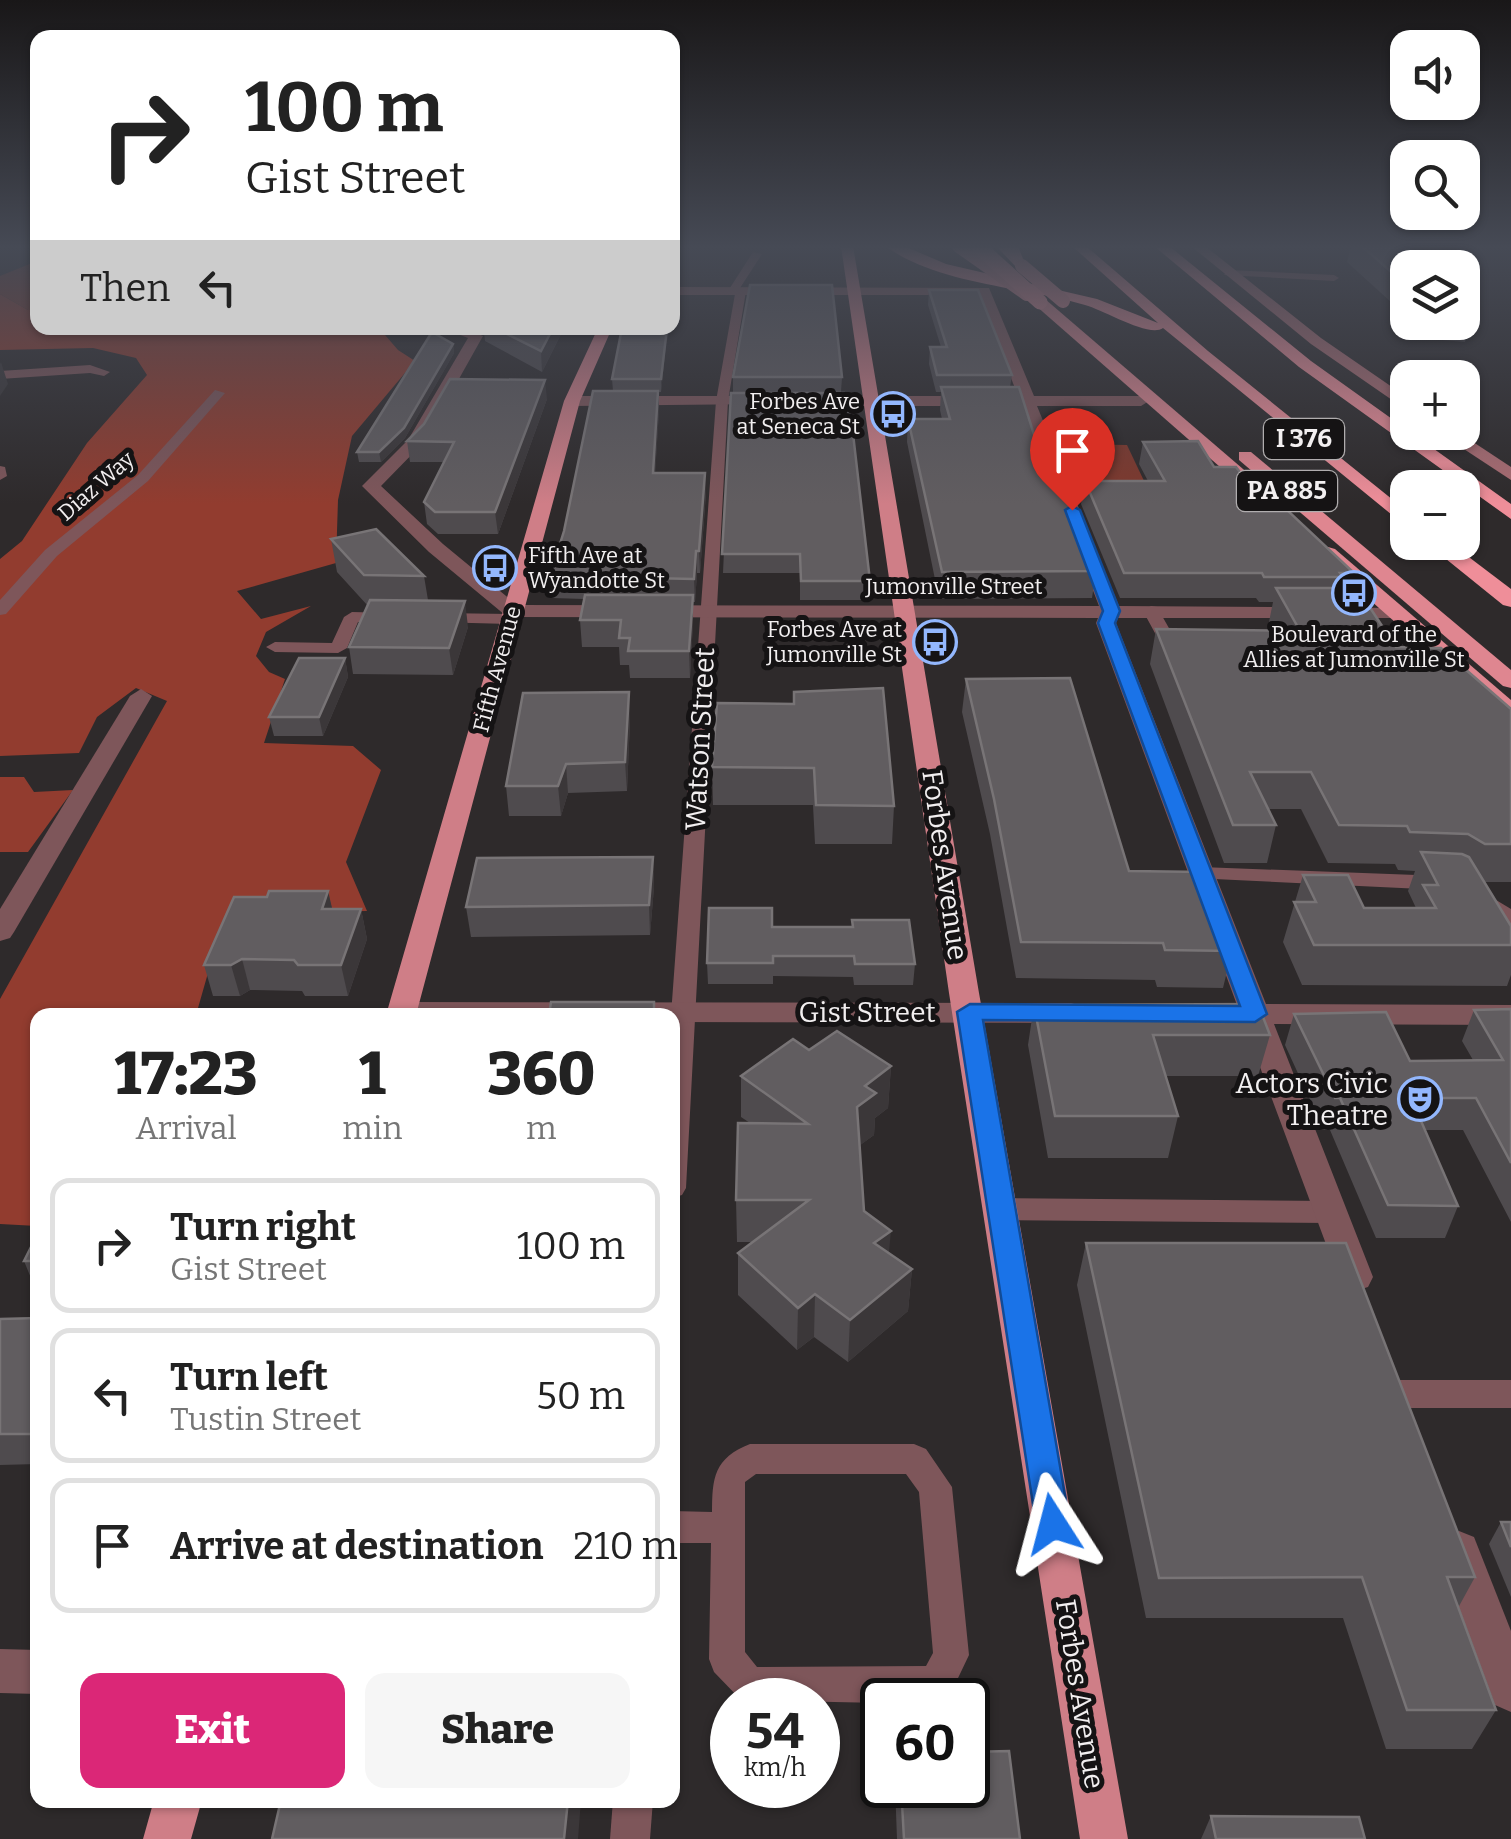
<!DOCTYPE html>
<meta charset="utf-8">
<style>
:root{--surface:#fff;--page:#f6f6f6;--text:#222;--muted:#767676;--line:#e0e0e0;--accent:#db2777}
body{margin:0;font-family:Bitter,serif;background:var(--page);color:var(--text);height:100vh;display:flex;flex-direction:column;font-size:38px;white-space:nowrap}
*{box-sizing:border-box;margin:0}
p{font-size:32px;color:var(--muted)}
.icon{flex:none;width:55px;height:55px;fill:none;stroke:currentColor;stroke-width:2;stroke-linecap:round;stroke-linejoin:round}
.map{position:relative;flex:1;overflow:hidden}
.drawer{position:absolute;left:30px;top:1008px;width:650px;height:800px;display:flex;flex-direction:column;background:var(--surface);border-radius:20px;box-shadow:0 2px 8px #0004}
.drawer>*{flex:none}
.hud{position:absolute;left:30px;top:30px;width:650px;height:305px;border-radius:20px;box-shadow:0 2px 8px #0004;background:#fff;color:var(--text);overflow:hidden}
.fabs{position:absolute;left:1390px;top:30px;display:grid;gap:20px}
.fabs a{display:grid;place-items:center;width:90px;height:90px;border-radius:20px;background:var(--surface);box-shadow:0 2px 8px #0004;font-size:50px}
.speed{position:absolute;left:710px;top:1678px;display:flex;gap:20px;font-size:50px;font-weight:700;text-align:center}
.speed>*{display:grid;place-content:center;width:130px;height:130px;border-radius:50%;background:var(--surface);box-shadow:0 2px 8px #0004;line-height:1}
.speed small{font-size:25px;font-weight:400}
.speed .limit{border:5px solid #111;border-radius:15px;background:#fff;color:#111}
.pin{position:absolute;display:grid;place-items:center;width:85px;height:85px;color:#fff;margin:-102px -42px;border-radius:50% 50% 50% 0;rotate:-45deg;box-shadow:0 0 10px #0007}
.pin .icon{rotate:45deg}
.me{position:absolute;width:110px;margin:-55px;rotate:351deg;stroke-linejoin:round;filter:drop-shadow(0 0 8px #0008)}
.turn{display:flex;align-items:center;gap:35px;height:210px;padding:0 50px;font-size:45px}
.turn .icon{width:130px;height:130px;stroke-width:2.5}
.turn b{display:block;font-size:70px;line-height:85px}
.then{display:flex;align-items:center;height:95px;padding:0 50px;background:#0003;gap:20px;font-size:38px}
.eta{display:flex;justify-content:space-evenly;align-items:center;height:170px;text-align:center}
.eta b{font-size:60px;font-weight:800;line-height:70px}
.action{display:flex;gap:20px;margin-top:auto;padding:20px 50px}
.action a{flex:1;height:115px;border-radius:20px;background:var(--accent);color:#fff;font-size:40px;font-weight:800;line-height:115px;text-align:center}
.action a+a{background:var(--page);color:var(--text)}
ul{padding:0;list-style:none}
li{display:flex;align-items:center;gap:30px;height:135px;margin:0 20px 15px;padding:0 30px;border:5px solid var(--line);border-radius:20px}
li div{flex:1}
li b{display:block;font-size:38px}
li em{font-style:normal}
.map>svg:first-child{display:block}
</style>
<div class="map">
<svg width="1511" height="1839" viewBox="0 0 1511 1839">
<rect width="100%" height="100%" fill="#2e2a2b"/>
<g fill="#7f382c">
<polygon points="37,261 37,310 28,310 0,294 0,276"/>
<polygon points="1068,444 1127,445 1145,483 1082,483"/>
</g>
<g fill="#923c2f">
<polygon points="0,294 28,310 37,310 38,328 379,328 398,350 415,361 352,436 338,500 336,563 237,591 261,619 311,606 266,632 256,656 269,672 285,679 264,743 353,746 381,770 346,862 367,911 252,913 220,931 196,1015 38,1015 37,1226 0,1224 0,999 167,701 136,688 97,717 79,753 0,756 0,559 22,541 87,443 147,375 136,358 93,348 0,350"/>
<polygon points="0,777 24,777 34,792 73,790 28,852 0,852"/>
</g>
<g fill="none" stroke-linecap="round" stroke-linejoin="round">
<g fill="#7e565a" fill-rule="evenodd">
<polygon points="753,252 762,254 740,288 746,291 728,401 686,1188 682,1195 672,1198 671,1015 716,401 735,294 728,291"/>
<polygon points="1228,270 1334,275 1339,278 1334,281 1224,275"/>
<polygon points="90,365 110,372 104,376 90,373 0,379 0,371"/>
<polygon points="215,390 225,393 148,481 57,556 6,614 0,615 0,600 45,550 138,475"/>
<polygon points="1462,391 1474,392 1476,395 1462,399"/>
<polygon points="0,466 5,467 7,476 0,480"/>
<polygon points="1151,606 1157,607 1174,637 1190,639 1190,647 1162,646 1143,611"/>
<polygon points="352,612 392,613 400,618 392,623 358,622 347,648 338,653 275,652 266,647 275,642 332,643 344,617"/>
<polygon points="439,613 510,614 518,619 510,624 433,622 433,614"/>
<polygon points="1201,867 1443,876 1454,883 1443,890 1193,878 1190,873 1193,868"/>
<polygon points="1481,891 1511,909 1511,927 1473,903 1470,898"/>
<polygon points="1002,1198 1330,1201 1340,1204 1344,1212 1340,1220 1330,1223 1002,1220 992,1217 988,1209 992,1201"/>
<polygon points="1399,1380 1511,1380 1511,1408 1399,1408 1388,1404 1383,1394 1388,1384"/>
<path d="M750,1444H914L926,1449L952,1487L969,1655L949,1697L882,1703L741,1700L714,1672L709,1659L711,1543H672V1511L712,1512C712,1478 714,1458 750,1444ZM756,1474H906L919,1492L933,1653L926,1666L757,1667L745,1652V1482Z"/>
<polygon points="613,1800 653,1800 650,1839 610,1839"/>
</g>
<g fill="#7e565a" fill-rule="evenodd">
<polygon points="672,287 989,288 1034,396 1141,396 1149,401 1141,406 1037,406 1119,606 1403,608 1403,616 1396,618 1118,618 1116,623 1266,1004 1511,1005 1511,1025 1274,1024 1373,1277 1368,1287 1355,1291 1342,1287 1244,1024 1229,1021 1224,1014 1229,1007 1237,1005 1096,623 1098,618 512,617 505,615 429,552 362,486 408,440 468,338 443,328 463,328 483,336 423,443 381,486 443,544 517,605 1099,606 1022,406 809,406 801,401 809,396 1018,396 979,295 672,295"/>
<polygon points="766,396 774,401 772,404 572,406 564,401 572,396"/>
<polygon points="141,689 152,696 14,932 10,938 0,941 0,909 130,696"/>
<polygon points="402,1002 1071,1003 1081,1006 1086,1013 1081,1020 1071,1023 672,1022 672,1015 389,1015 392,1005"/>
<polygon points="1459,1531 1474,1537 1511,1631 1511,1712 1495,1705 1438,1551 1444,1537"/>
</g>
<polygon fill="#7e565a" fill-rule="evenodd" points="0,1649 38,1650 38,1694 0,1693"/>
<g fill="#ac6d73" fill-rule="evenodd">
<polygon points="1191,246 1205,246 1321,338 1408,398 1408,411 1311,344"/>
<polygon points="1438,432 1458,432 1511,467 1511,480"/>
</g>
<g fill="#cf7e87" fill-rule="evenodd">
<polygon points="841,246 853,246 979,993 1128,1839 1080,1839 949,993"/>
<polygon points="598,328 612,328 580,401 416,1015 386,1015 564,401"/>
<polygon points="154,1800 202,1800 191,1839 143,1839"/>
</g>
<g fill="#df8690" fill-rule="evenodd">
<polygon points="996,246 1009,246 1028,266 1018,269"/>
<polygon points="1035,299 1045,299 1264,487 1264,495 1252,495 1035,305"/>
<polygon points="1239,452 1251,452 1511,670 1511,688 1503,686 1239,460"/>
<polygon points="1328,547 1335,549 1511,700 1511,719 1503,717 1321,557 1321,549"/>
</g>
<g fill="#ef8e99" fill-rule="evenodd">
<path d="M885,246H904L946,264L1097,299L1158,323L1072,246H1086L1208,351L1408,512V528L1163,328C1149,338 1104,310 1085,305C1021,286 940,285 885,246Z"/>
<polygon points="1005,246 1018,246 1027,269 1017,269"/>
<polygon points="1154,246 1169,246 1311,361 1511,504 1511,519 1299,367"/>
<polygon points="1425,542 1449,542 1511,589 1511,607 1503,605"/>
</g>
<g stroke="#df8690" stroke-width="14">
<polyline points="959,246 1027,294"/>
<polyline points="1022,266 1063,301"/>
</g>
<polyline stroke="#ef8e99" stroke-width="15" points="978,246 1040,302"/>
</g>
<g fill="#4f4b4e">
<polygon points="1351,246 1406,246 1408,314 1403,313 1347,262"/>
<polygon points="1462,274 1472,315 1465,342 1420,338 1419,322 1462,322"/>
<polygon points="929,290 1012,375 1010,387 1048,479 1096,571 1092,598 939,599 907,442 908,419 942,419 940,410 941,392 936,392 929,364 930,347 941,347 928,305"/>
<polygon points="468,328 564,328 542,372 485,341 484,332"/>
<polygon points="453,344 454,353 405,438 381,462 359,462 357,452"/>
<polygon points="666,344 661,392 658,392 659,410 655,473 706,493 700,573 697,573 695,602 693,602 693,621 690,678 630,678 629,665 620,665 619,647 582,647 580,620 584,599 552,598 550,576 613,391 612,379"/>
<polygon points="733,377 842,377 841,392 733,392"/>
<polygon points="731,393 870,581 869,600 800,600 800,573 723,573"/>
<polygon points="547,399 498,534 438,534 427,524 424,502 444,462 410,462 407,441"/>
<polygon points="1143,442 1214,467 1246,480 1354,573 1350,588 1396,647 1511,709 1511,882 1484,882 1511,926 1511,975 1507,986 1302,985 1283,942 1303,875 1364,908 1416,908 1408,891 1415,871 1398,870 1395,864 1328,863 1301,809 1268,809 1276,825 1267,863 1224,863 1150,664 1156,629 1274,631 1269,622 1273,602 1259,602 1256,598 1120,598 1081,504 1085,481 1148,481 1139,464"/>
<polygon points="331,539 424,576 428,600 468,627 453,675 353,674 349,647 368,606 337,572"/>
<polygon points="345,658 348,677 323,736 274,736 269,717"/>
<polygon points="966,679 1129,871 1232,951 1223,988 1157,987 1155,980 1016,978 990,834 962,712"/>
<polygon points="794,704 894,806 892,844 815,844 813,805 713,805 712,767"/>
<polygon points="630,720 627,791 568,793 561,816 509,816 506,786"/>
<polygon points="653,857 654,887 650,935 471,937 466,907"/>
<polygon points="328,891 332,909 361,909 367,939 348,996 305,996 302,991 250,990 240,996 213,996 204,965 267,897"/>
<polygon points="852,920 915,964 913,985 854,985 853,977 773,976 773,984 708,984 707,963 772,927 852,927"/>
<polygon points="1034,1005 1270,1035 1258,1076 1165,1076 1178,1116 1168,1158 1048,1158 1028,1045"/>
<polygon points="1511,1009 1511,1222 1463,1130 1425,1130 1458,1206 1445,1238 1376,1238 1330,1130 1324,1130 1285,1045 1294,1014 1410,1061 1473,1060 1462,1041 1474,1010"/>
<polygon points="809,1050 891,1066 888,1108 875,1118 874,1135 860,1145 864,1211 889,1253 912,1269 908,1311 848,1362 814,1337 797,1350 738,1295 738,1253 752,1242 737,1242 736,1200 750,1123 741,1117 741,1076"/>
<polygon points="38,1233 38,1283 33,1283 24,1261"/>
<polygon points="1086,1243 1475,1577 1458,1608 1496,1710 1472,1749 1386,1749 1343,1618 1146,1618 1077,1285"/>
<polygon points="38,1318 38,1464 0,1465 0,1319"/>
<polygon points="1501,1522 1511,1522 1511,1597 1489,1544"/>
<polygon points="895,1785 968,1785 1020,1839 897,1839"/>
<polygon points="1211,1816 1216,1839 1201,1839"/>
</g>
<g fill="#3b3739">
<polygon points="678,289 678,301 672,322 672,308"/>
<polygon points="553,328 564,328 542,372 541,351"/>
<polygon points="667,328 671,328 666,344 661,392 661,379"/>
<polygon points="453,344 454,353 405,438 381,462 379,452"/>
<polygon points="1,362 8,384 0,396 0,364"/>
<polygon points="545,380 547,399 498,534 495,512"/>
<polygon points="658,391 659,410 654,493 653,473"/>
<polygon points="705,473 706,493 700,573 699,551"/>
<polygon points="696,551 697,573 695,602 694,579"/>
<polygon points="693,595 693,621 690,678 689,651"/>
<polygon points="465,601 468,627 453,675 449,648"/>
<polygon points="345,658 348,677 323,736 319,717"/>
<polygon points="629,692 630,720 627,791 625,762"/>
<polygon points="566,764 568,793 561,816 558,786"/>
<polygon points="653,857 654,887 650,935 649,905"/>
<polygon points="328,891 335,921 322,909"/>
<polygon points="361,909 367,939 348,996 341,965"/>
<polygon points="242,959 250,990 240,996 231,965"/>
<polygon points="891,1066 888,1108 875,1118 874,1135 855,1149 857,1107 865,1086"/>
<polygon points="891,1231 887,1273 874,1243"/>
<polygon points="912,1269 908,1311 848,1362 850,1320"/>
<polygon points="815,1294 814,1337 797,1350 798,1308"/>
<polygon points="568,1800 581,1800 578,1839 564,1839"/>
</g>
<g fill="#615d60" stroke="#787476" stroke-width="2.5">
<polygon points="1362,246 1406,246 1427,268 1408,268 1408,287"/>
<polygon points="1462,274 1469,274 1472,315 1462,315"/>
<polygon points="750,285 832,285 842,377 733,377"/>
<polygon points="672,289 678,289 672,308"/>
<polygon points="929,290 978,290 1012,375 937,375 930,347 947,347"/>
<polygon points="495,328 553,328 541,351"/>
<polygon points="622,328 667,328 661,379 612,379"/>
<polygon points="432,332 453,344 404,428 379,452 357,452"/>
<polygon points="450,379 545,380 495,512 435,512 424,502 454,442 407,441 424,424"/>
<polygon points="941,387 1019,387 1048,479 1059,479 1096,571 942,572 908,419 950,419"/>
<polygon points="593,391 658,391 653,473 705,473 699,551 696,551 694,579 550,576 564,531"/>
<polygon points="731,393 844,393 852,425 870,581 801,581 800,554 722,554"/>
<polygon points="1198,441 1214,467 1236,467 1246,480 1254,480 1270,494 1354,573 1340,573 1343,577 1264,577 1262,573 1124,573 1085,481 1165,481 1143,442"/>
<polygon points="376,529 424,576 364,575 331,539"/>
<polygon points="1276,588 1357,588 1396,647 1441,648 1511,709 1511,844 1485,844 1468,834 1410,832 1407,826 1339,825 1311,772 1250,772 1276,825 1233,825 1156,629 1300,631"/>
<polygon points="585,595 693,595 689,651 628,651 630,638 619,638 621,620 580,620"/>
<polygon points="370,600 465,601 449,648 349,647"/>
<polygon points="299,658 345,658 319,717 269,717"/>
<polygon points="1070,678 1129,871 1204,872 1232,951 1165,950 1163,943 1021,942 994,799 966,679"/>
<polygon points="883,688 894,806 816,805 814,768 712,767 717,703 794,704 794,692"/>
<polygon points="629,692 625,762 566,764 558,786 506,786 523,693"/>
<polygon points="1421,852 1462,854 1469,857 1511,926 1511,945 1314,945 1294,902 1316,902 1303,875 1348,875 1364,908 1436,908 1423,885 1438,885"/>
<polygon points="653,857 649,905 466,907 477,858"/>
<polygon points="269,891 328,891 322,909 361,909 341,965 298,965 294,960 242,959 231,965 204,965 234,897 267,897"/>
<polygon points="709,908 772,908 772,927 853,927 852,920 909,920 915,964 855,964 854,956 773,956 773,963 707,963"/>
<polygon points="551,1002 654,1002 654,1015 549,1015"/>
<polygon points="1258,1004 1270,1035 1153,1035 1178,1116 1055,1116 1034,1005"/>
<polygon points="1511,1009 1511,1163 1476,1098 1411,1098 1458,1206 1388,1205 1340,1098 1335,1098 1294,1014 1386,1012 1410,1061 1503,1060 1474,1010"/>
<polygon points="837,1031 891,1066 865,1086 876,1093 857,1107 864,1211 891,1231 874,1243 912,1269 850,1320 815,1294 798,1308 738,1253 809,1200 736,1200 738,1123 808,1124 741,1076 793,1039 809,1050"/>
<polygon points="38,1233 38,1261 24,1261"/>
<polygon points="1086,1243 1346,1243 1475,1577 1447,1577 1496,1710 1407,1710 1362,1577 1159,1578"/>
<polygon points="38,1318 38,1434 0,1434 0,1319"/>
<polygon points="1501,1522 1511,1522 1511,1547"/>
<polygon points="1009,1751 1020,1839 904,1839 901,1785 968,1785 968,1752"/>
<polygon points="281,1800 568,1800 564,1839 272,1839"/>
<polygon points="1211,1816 1359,1817 1365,1839 1216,1839"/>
</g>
<linearGradient id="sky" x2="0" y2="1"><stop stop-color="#191718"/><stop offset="0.49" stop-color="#464a55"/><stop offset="1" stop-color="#464a55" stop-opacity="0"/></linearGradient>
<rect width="1511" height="504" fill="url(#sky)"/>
<polygon fill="#1a73e8" stroke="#114b97" stroke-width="2.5" points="1072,506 1080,510 1120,611 1115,623 1267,1014 1255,1022 983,1020 1070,1524 1065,1535 1053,1540 1041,1535 1036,1524 957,1012 970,1004 1240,1006 1098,623 1103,611 1065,510"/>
<defs>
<g id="bus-ring" transform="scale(2.25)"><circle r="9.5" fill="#151314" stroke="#93b7fd" stroke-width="1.5"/><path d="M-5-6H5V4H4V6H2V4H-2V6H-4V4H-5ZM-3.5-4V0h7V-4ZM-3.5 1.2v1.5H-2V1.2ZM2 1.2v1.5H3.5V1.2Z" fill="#93b7fd"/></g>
<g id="theatre-ring" transform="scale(2.25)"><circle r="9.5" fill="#151314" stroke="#93b7fd" stroke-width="1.5"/><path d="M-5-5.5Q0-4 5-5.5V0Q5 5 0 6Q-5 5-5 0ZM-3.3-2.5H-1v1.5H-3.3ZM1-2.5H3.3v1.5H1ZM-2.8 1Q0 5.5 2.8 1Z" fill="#93b7fd"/></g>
</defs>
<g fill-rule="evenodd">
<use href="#bus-ring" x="893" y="414"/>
<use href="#bus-ring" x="495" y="568"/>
<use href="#bus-ring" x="1354" y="593"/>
<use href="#bus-ring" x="935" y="642"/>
<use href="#theatre-ring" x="1420" y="1099"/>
</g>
<g text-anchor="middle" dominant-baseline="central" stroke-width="10" stroke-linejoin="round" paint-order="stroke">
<g font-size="22" fill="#f2eff0" stroke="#151314" text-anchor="end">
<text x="860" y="401">Forbes Ave<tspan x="860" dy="25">at Seneca St</tspan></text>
<text x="528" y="555" text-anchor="start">Fifth Ave at<tspan x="528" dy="25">Wyandotte St</tspan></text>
<text x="902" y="629">Forbes Ave at<tspan x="902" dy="25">Jumonville St</tspan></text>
<text x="1354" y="634" text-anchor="middle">Boulevard of the<tspan x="1354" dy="25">Allies at Jumonville St</tspan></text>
</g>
<g font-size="22" fill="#f2eff0" stroke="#151314">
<text transform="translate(96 486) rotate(-41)">Diaz Way</text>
<text x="954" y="586">Jumonville Street</text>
<text transform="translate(497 669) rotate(-75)">Fifth Avenue</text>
</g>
<g fill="#151314" stroke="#b0adae" stroke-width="2.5">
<rect x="1264" y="419" width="80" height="40" rx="8"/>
<rect x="1237" y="471" width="100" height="40" rx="8"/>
</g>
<g font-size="25" font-weight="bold" fill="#f2eff0">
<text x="1304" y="439">I 376</text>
<text x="1287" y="491">PA 885</text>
</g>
<g font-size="28" fill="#f2eff0" stroke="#151314">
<text transform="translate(700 739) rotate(-87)">Watson Street</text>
<text transform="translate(945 865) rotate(82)">Forbes Avenue</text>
<text x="867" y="1012">Gist Street</text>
<text transform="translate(1080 1694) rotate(81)">Forbes Avenue</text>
</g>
<g font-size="28" fill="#f2eff0" stroke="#151314" text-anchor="end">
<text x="1388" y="1083">Actors Civic<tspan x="1388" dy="32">Theatre</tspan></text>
</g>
</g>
</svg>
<div class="fabs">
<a><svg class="icon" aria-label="sound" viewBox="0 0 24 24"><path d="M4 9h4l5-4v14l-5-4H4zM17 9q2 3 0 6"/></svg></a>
<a><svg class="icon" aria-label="search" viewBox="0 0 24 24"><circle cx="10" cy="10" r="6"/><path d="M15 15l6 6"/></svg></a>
<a><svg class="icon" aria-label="layers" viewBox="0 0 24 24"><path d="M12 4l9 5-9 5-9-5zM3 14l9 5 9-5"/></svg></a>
<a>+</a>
<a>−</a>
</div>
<div class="speed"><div>54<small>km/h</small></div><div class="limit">60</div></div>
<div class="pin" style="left:1072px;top:510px;background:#d93025"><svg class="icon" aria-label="arrive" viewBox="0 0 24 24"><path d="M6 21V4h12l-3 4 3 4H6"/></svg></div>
<svg class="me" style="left:1053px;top:1524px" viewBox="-20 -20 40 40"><path d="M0-17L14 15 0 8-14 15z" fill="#1a73e8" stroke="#fff" stroke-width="4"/></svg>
<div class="hud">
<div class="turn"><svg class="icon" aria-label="right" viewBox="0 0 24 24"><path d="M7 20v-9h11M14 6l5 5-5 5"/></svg><div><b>100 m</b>Gist Street</div></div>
<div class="then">Then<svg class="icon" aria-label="left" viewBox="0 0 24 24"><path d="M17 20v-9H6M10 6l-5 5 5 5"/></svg></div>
</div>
<section class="drawer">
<div class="eta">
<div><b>17:23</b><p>Arrival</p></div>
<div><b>1</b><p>min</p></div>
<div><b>360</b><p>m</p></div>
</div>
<ul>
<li><svg class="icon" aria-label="right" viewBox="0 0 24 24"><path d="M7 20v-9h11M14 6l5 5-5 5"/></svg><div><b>Turn right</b><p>Gist Street</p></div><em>100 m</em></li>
<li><svg class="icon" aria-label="left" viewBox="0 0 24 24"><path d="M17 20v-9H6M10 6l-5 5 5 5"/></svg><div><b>Turn left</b><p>Tustin Street</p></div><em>50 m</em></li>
<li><svg class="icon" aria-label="arrive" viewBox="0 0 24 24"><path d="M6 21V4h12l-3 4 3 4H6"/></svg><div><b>Arrive at destination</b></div><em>210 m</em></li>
</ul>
<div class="action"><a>Exit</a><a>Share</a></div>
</section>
</div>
